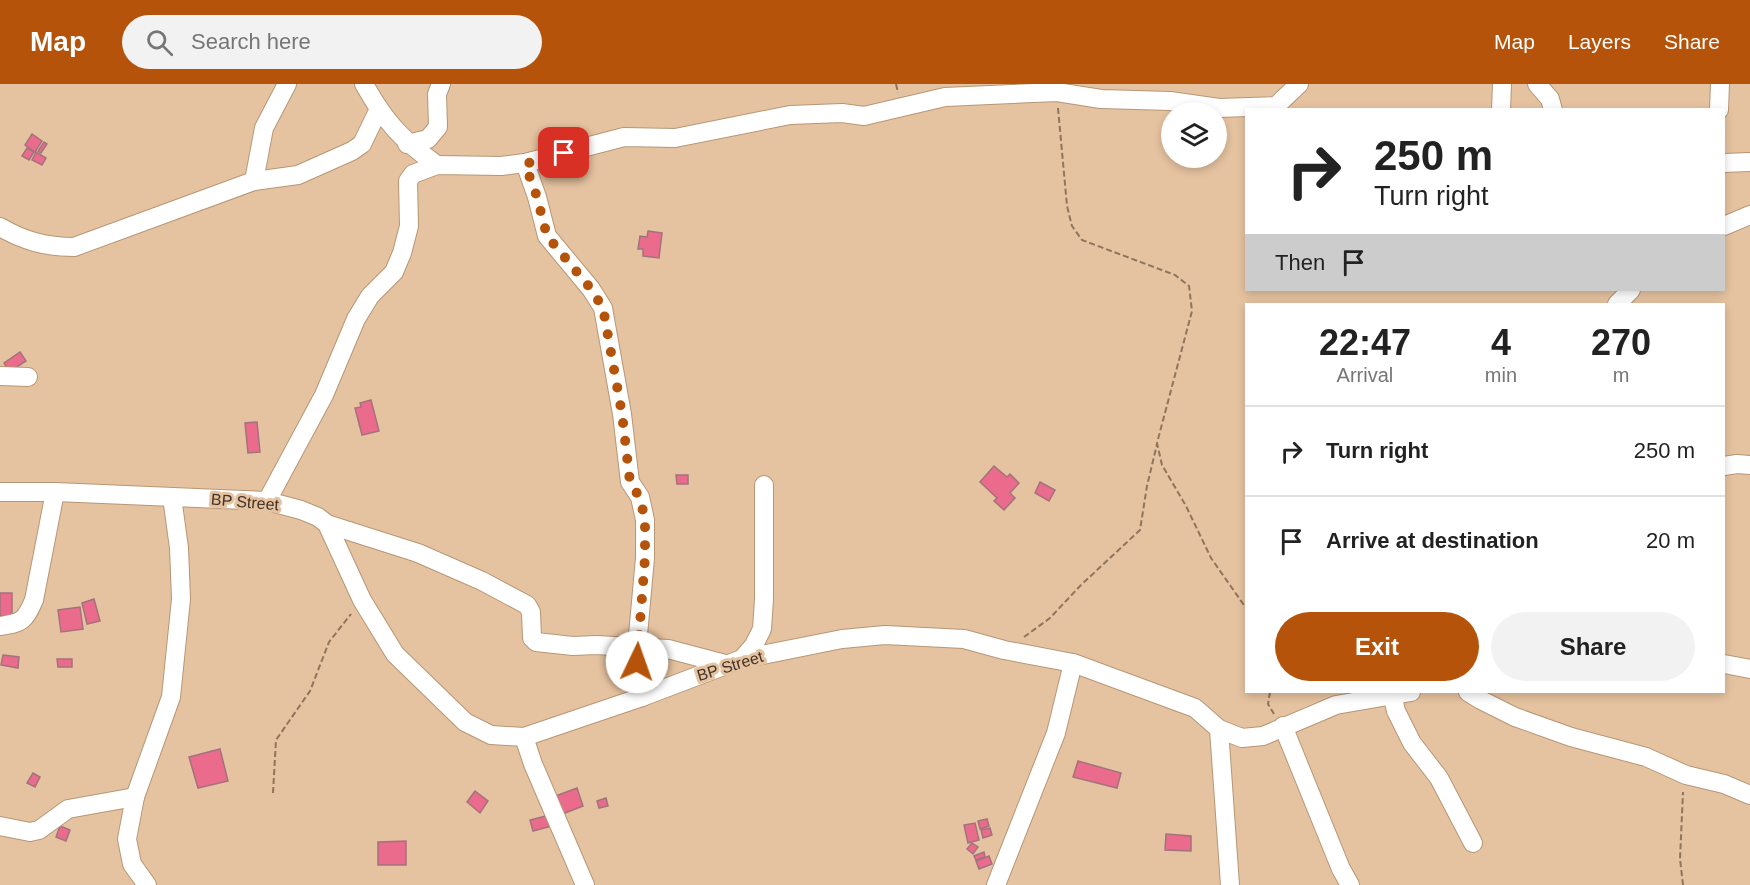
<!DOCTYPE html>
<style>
:root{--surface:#fff;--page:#f2f2f2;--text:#222;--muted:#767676;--line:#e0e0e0;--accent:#b45309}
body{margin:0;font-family:Helvetica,sans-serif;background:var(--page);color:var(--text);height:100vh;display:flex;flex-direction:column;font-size:22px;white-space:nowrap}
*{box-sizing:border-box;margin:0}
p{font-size:20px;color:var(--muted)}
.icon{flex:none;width:33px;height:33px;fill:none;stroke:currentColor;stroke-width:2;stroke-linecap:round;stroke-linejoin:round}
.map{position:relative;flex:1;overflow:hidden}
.panel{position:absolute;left:1245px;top:219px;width:480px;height:390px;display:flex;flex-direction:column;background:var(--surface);border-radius:0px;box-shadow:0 3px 9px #0003}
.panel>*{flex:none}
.hud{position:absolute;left:1245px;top:24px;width:480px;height:183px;border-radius:0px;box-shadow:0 3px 9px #0003;background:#fff;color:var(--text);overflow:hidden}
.fabs{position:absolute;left:1161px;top:18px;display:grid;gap:12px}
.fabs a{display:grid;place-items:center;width:66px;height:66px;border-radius:50%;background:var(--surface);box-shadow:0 3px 9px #0003;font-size:30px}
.pin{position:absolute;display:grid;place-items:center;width:51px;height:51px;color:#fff;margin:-26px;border-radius:12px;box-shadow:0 3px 9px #0006}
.me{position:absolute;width:66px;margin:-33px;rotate:3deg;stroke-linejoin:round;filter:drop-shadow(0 0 4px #0008)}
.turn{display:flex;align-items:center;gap:21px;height:126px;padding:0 30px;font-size:27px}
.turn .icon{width:78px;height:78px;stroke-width:2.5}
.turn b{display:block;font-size:42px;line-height:51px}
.then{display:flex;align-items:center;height:57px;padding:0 30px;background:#0003;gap:12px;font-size:22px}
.eta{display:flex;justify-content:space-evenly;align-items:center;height:102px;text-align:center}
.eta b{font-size:36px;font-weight:800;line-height:42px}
.action{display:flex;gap:12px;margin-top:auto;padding:12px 30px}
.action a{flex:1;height:69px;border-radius:36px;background:var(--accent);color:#fff;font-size:24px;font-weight:800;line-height:69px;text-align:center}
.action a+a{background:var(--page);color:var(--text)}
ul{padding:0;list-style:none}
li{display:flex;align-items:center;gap:18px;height:90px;padding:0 30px;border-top:2px solid var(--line)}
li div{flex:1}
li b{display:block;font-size:22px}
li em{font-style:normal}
header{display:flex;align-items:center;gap:36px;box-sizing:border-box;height:84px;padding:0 30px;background:var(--accent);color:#fff}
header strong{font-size:28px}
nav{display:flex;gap:33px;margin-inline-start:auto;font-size:21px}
.search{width:420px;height:54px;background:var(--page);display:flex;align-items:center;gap:15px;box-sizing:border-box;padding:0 21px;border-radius:33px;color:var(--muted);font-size:22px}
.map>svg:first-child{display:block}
</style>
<header>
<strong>Map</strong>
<div class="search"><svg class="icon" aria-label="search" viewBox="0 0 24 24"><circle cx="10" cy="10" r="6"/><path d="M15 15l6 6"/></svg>Search here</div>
<nav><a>Map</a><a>Layers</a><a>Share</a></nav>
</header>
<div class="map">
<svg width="1750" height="801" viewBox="0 0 1750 801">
<rect width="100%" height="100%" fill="#e6c3a0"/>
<g fill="#ea6b8c" stroke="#a2737c" stroke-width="1.5">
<polygon points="32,50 42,57 35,68 25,61"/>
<polygon points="44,58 47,60 41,69 38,67"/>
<polygon points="27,64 34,68 29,76 22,72"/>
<polygon points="36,68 46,74 42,81 32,76"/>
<polygon points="648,147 662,149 659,174 643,172 643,165 638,165 640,152 647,153"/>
<polygon points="20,268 26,277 9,288 4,279"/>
<polygon points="371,316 379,347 362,351 355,324 361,323 360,319"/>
<polygon points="257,338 260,368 248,369 245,339"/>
<polygon points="994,382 1007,393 1010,390 1019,399 1010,409 1015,414 1004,426 994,417 997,414 980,398"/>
<polygon points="676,391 688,391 688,400 677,400"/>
<polygon points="1040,398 1055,406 1049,417 1035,409"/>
<rect x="0" y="509" width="12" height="23"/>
<polygon points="94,515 100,537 87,540 82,519"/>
<polygon points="80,523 83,545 61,548 58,526"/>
<polygon points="3,571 19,573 18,584 1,581"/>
<polygon points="57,575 72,575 72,583 58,583"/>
<polygon points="220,665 228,697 198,704 189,673"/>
<polygon points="1078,677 1121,689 1117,704 1073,693"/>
<polygon points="33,689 40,693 35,703 27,699"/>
<polygon points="577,704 583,722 560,731 553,713"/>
<polygon points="475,707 488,717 480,729 467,718"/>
<polygon points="606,714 608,722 599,724 597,717"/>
<polygon points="550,731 552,742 533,747 530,736"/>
<polygon points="987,735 989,742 980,745 978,737"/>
<polygon points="975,739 979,756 968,759 964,741"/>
<polygon points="60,742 70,746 66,757 56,753"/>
<polygon points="990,744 992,751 983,754 981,746"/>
<polygon points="1166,750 1191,752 1191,767 1165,766"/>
<polygon points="406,757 406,781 378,781 378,758"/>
<polygon points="972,759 978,763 973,770 967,765"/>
<polygon points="984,768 985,773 976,776 974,772"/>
<polygon points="989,772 992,780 979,785 976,777"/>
</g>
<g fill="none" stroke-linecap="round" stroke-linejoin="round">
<g stroke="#b79675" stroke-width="20">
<g id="minor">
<path d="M364,0C385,38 402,56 437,81"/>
<polyline points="1537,0 1550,15 1553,26"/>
<polyline points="1501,26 1502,0"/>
<polyline points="1719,26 1720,0"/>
<polyline points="407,60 428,55 438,43 437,10 441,0"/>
<polyline points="525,79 537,113 547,152 591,205 603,224 622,330 630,398 640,413 645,436 645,474 637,562 637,593 642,613"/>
<polyline points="1724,79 1750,78"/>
<polyline points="254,97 264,44 287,0"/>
<polyline points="1724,142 1750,131"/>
<path d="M0,143C24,157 46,163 74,163L254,97L298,91L352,67L362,60L378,27"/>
<polyline points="1617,220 1631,206"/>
<polyline points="0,292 28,293"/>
<polyline points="1724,382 1737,380 1750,381"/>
<polyline points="0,408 55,408 267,417 301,426 318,433 327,440 362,516 395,570 465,638 491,651 524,653 642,613 742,575 842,555 885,551 964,555 1004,566 1073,579 1195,624 1219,645 1242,654 1263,652 1336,621 1411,608"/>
<polyline points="267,417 324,311 356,235 370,212 394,188 402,169 409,142 408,97 413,90 437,81 501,82 525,79 624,53 675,54 790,31 842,29 864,32 945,13 1057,8 1101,15 1170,17 1219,24 1276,22 1299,0"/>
<polyline points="327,440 418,469 482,497 527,521 531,528 532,554 536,558 573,562 596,561 668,565 725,580"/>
<path d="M0,542C22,539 25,537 34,516L55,408"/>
<polyline points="742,575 754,561 762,545 764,515 764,401"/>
<polyline points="1724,580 1750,585"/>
<polyline points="1468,608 1481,616 1515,633 1571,653 1646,673 1686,691 1724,700 1750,711"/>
<polyline points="1392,610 1396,627 1412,659 1439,694 1473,759"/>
<polyline points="1283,642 1341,785 1350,801"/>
<polyline points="1219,645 1230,801"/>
<polyline points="524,653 533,680 585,801"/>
<polyline points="0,742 30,748 39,746 68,725 135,713"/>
<polyline points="147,801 132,780 127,755 135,713 171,613 181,515 179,464 172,413"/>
<polyline points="996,801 1056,649 1073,579"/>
</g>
</g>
<g stroke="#8d755e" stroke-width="2" stroke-dasharray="6 3" stroke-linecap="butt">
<polyline points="896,0 898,9"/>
<polyline points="1058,24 1067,122 1072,142 1082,156 1175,191 1189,202 1192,227 1157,359 1162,381 1186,422 1211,474 1246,524"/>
<polyline points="1024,553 1050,534 1081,501 1140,446 1147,402 1157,360"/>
<polyline points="1270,608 1268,620 1274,630"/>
<polyline points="273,709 276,656 310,607 329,558 351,530"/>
<polyline points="1683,801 1680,775 1683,708"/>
</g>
<use href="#minor" stroke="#fff" stroke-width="18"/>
</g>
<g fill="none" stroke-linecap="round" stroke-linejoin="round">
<polyline stroke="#b45309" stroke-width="10" stroke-dasharray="0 18" points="564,69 525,80 537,113 547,152 591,205 603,224 622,330 630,398 640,414 645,436 645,474 637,578"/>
</g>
<g text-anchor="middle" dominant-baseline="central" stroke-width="6" stroke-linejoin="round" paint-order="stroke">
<g font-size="16" fill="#403225" stroke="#e6c3a0">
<text transform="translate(245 418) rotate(5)">BP Street</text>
<text transform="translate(730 582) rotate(-17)">BP Street</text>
</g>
</g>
</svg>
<div class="fabs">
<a><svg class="icon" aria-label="layers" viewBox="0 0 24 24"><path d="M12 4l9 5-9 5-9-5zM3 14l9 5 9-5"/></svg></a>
</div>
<div class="pin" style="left:564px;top:69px;background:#d93025"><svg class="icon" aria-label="arrive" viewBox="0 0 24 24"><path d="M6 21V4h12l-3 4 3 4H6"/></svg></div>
<svg class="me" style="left:637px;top:578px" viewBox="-20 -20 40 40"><circle r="19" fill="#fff"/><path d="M0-13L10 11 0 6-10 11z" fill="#b45309"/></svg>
<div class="hud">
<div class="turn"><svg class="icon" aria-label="right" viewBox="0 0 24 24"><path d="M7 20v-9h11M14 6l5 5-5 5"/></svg><div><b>250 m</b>Turn right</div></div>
<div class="then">Then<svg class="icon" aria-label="arrive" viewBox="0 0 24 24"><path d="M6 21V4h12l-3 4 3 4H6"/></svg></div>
</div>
<section class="panel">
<div class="eta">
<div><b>22:47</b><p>Arrival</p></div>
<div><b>4</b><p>min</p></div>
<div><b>270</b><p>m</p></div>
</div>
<ul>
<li><svg class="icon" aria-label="right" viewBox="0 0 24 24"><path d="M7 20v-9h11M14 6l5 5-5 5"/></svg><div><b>Turn right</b></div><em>250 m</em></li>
<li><svg class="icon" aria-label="arrive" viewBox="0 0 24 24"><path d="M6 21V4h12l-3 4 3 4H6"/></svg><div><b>Arrive at destination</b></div><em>20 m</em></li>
</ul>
<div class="action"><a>Exit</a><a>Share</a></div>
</section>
</div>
